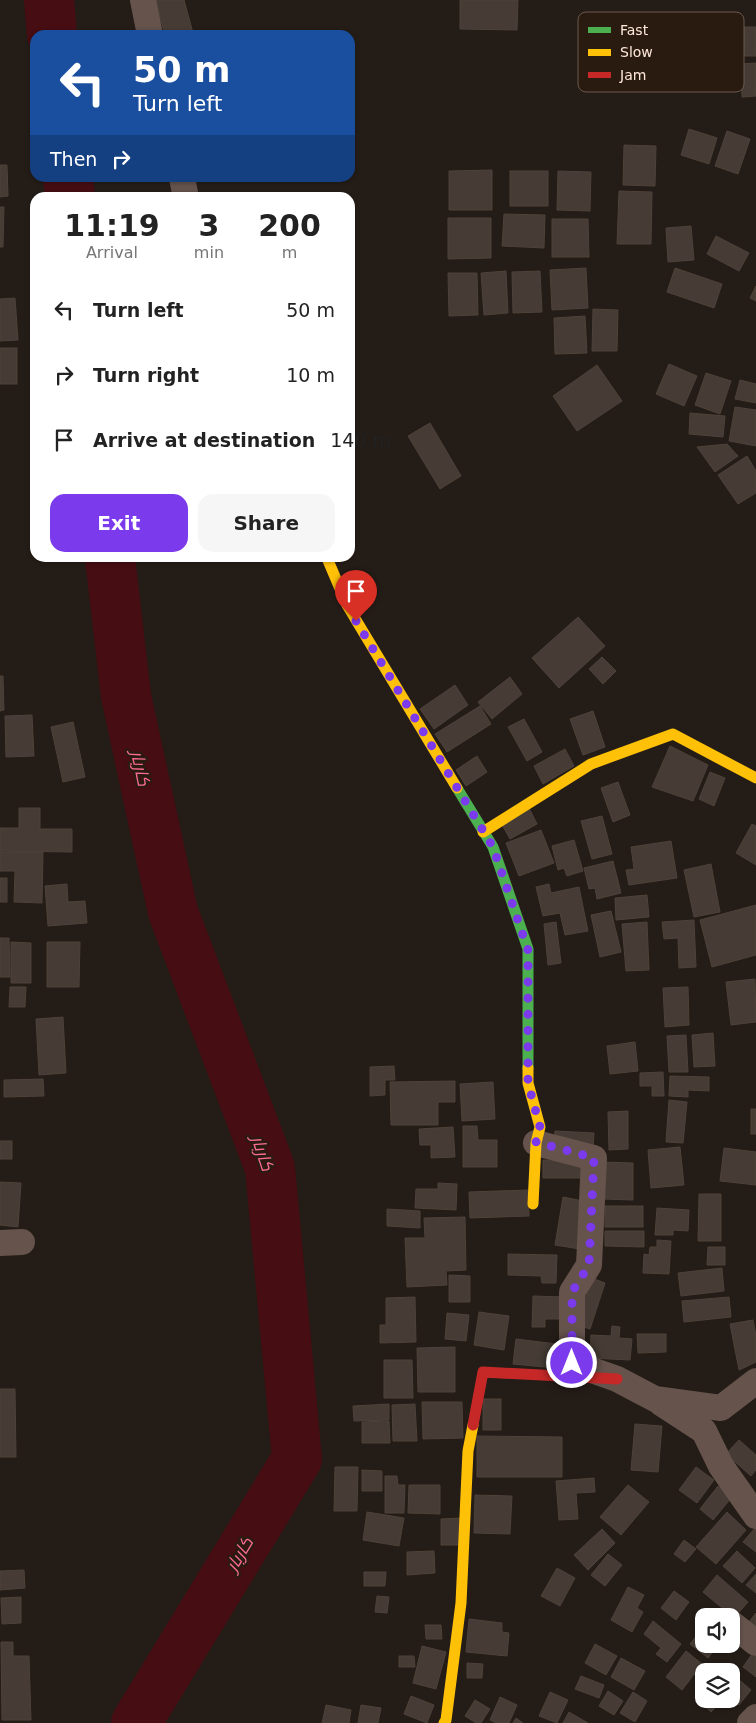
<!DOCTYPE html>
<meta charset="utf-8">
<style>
:root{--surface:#fff;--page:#f6f6f6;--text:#222;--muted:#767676;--accent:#7c3aed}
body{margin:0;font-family:"DejaVu Sans",Cairo,sans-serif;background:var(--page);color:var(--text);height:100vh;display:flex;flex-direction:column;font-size:19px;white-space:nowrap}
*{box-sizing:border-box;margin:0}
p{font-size:16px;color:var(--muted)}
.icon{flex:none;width:28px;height:28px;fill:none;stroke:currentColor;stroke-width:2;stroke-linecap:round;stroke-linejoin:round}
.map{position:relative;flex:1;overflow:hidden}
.sheet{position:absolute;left:30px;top:192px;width:325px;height:370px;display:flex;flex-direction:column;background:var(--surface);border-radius:15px;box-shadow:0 1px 4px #0004}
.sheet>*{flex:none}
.hud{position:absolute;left:30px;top:30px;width:325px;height:152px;border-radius:15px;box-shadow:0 1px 4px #0004;background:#1a4fa0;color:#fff;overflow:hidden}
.controls{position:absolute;left:695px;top:1608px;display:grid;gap:10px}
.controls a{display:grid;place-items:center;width:45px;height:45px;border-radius:10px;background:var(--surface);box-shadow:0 1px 4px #0004;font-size:25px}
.pin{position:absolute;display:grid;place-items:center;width:42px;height:42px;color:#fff;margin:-51px -21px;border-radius:50% 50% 50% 0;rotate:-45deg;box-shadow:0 0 5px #0007}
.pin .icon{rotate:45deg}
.me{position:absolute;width:55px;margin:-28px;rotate:0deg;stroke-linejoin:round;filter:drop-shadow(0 0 4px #0008)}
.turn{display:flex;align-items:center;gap:18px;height:105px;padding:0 20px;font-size:22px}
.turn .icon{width:65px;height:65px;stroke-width:2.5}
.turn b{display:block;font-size:35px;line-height:42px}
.then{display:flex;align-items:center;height:48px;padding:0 20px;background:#0003;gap:10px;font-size:19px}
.eta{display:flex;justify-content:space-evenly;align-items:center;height:85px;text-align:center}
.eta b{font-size:30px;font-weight:700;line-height:35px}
.action{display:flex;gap:10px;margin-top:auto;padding:10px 20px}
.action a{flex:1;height:58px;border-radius:15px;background:var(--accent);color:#fff;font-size:20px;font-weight:700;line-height:58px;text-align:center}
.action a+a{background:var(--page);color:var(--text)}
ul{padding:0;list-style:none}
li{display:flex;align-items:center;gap:15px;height:65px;padding:0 20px}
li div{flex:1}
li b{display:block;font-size:19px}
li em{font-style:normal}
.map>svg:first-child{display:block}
</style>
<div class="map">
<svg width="756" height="1723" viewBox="0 0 756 1723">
<rect width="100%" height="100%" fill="#241c17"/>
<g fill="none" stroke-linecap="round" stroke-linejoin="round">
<g stroke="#460d13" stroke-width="50">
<polyline points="49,0 52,35"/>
<polyline points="68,178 70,198"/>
<polyline points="110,558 126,696 173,912 270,1168 297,1459 136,1723"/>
</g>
</g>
<g fill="#463c35" stroke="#4e4239">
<polygon points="155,0 184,0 193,33 186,35 165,35"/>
<polygon points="460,0 518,0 517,30 460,29"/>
<rect x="744" y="27" width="12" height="29"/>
<polygon points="756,63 756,96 742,97 741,64"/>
<polygon points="689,129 717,138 709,164 681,155"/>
<polygon points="727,131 750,139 738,174 715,166"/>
<polygon points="624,145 656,146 655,186 623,185"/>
<polygon points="0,165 7,165 8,196 0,197"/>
<polygon points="492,170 492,210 449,210 449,171"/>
<rect x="510" y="171" width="38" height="35"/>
<polygon points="558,171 591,172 590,211 557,210"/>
<polygon points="619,191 652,192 651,244 617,244"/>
<polygon points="0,207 4,207 3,247 0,247"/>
<polygon points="504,214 545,215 544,248 502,246"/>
<polygon points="448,218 491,218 491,258 448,259"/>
<polygon points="552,219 588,219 589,257 552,257"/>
<polygon points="691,226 694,260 668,262 666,228"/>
<polygon points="716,236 749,253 739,271 707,254"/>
<polygon points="586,268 588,308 552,310 550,270"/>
<polygon points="675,268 722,284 714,308 667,292"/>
<polygon points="506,271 508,313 484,315 481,273"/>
<polygon points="540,271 542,312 513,313 512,272"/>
<polygon points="448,273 477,273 478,315 449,316"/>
<polygon points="756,286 756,301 750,298"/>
<polygon points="15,298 18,340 0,341 0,299"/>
<polygon points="593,309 618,310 617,351 592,351"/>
<polygon points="585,316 587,353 555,354 554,318"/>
<rect x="0" y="348" width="17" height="36"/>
<polygon points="669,364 697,376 684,406 656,394"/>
<polygon points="597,365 622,401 577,431 553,396"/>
<polygon points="706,373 731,381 720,414 695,405"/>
<polygon points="740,380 756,384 756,403 735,399"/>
<polygon points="735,407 756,410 756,446 729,441"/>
<polygon points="690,413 725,416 723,437 689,434"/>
<polygon points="430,423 461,476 440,489 408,436"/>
<polygon points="727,444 738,456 715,472 697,447"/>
<polygon points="747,456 756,471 756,493 738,504 718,475"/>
<polygon points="578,617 605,646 559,688 532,658"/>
<polygon points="602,657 616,671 603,684 589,669"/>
<polygon points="0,676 3,676 4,710 0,711"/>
<polygon points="510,677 522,694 492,719 478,702"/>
<polygon points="455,685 468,705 434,729 420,709"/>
<polygon points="480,706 491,724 447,752 435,734"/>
<polygon points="593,711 605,747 583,755 570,719"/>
<polygon points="32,715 34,756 6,757 5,716"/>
<polygon points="524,719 542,752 527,761 508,727"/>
<polygon points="73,722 85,777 63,782 51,727"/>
<polygon points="670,746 708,765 693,801 652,787"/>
<polygon points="565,749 574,766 543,784 534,766"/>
<polygon points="477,756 487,772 466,786 456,770"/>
<polygon points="710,772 725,778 714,806 699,799"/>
<polygon points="618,782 630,815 613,822 601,788"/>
<polygon points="19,808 40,808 40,829 72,829 72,852 0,851 0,828 19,828"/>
<polygon points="529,808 537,824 510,839 501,823"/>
<polygon points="602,816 612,854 592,859 581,821"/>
<polygon points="752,824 756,826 756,865 736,853"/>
<polygon points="541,830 554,863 519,876 506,843"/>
<polygon points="574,840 583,871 567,876 564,868 558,870 552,846"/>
<polygon points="671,841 677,878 629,885 626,870 634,869 631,847"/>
<polygon points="0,852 43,852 42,903 14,902 15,871 0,871"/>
<polygon points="613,861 621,893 597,899 595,888 589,889 584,868"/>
<polygon points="711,864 720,912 694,917 684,870"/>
<rect x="0" y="878" width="7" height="24"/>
<polygon points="67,884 68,902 85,901 87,923 48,926 45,886"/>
<polygon points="549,884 551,893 579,887 588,931 565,935 560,913 543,916 536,887"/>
<polygon points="647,895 649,917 616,920 615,898"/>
<polygon points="756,905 756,955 712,967 700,920"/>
<polygon points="611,911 621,952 600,957 591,915"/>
<polygon points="694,920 696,967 679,968 678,938 664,939 662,922"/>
<polygon points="556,922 561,963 548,965 544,924"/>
<polygon points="647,922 649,970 626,971 622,924"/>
<polygon points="0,938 9,938 10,977 0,977"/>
<polygon points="11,942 31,943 31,983 11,983"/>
<polygon points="47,942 80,942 79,987 47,987"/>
<polygon points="755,979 756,1022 731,1025 726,982"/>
<polygon points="10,987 26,987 25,1007 9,1007"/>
<polygon points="688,987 689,1025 665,1027 663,988"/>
<polygon points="63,1017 66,1073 39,1075 36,1019"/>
<polygon points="713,1033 715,1066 694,1067 692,1035"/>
<polygon points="686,1035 688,1072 669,1072 667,1036"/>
<polygon points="635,1042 638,1071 610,1074 607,1046"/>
<polygon points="394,1066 395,1080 385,1080 385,1095 370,1096 370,1067"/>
<polygon points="663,1072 664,1096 652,1096 652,1086 640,1086 640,1073"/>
<polygon points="670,1076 709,1077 709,1091 688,1090 688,1097 669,1096"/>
<polygon points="43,1079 44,1096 4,1097 4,1080"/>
<polygon points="455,1081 455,1102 438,1102 438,1125 391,1125 390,1082"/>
<polygon points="493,1082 495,1119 462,1121 460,1084"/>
<polygon points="669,1100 687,1102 683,1143 666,1142"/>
<rect x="751" y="1109" width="5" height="25"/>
<polygon points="628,1111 628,1149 609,1150 608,1112"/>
<polygon points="463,1126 477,1126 478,1140 497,1140 497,1167 463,1167"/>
<polygon points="453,1127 455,1157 431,1158 431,1145 420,1145 419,1129"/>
<polygon points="555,1131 594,1133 593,1150 553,1146"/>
<rect x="0" y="1141" width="12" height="18"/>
<polygon points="680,1147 684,1185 651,1188 648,1150"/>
<polygon points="724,1148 756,1152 756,1185 720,1181"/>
<polygon points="543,1160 587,1161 587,1178 543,1178"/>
<polygon points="602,1162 633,1163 633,1200 602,1199"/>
<polygon points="0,1182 21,1183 18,1227 0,1225"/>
<polygon points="438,1183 457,1184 456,1210 415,1208 416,1189 438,1189"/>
<polygon points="528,1190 529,1216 470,1218 469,1192"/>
<polygon points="699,1194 721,1194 721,1241 698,1241"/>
<polygon points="563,1197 588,1202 580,1249 555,1245"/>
<rect x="605" y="1206" width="38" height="21"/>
<polygon points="657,1208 689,1210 688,1231 673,1230 673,1235 655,1235"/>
<polygon points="387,1209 420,1211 420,1228 387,1226"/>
<polygon points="465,1217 466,1270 446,1271 447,1285 407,1287 405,1238 425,1238 424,1218"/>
<polygon points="605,1231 644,1231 644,1247 605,1246"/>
<polygon points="657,1240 671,1241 669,1274 643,1273 644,1254 649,1255 650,1247 657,1247"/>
<polygon points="708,1247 725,1247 725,1265 707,1265"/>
<polygon points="508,1254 557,1255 556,1283 542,1283 541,1276 508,1275"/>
<polygon points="722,1268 724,1291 681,1296 678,1273"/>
<polygon points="449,1275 470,1276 470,1302 449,1302"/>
<polygon points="592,1278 605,1283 590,1329 576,1324"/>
<polygon points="533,1296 563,1297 562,1319 545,1319 545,1327 532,1327"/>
<polygon points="415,1297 416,1342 380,1343 380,1325 386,1325 386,1298"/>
<polygon points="729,1297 731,1317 684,1322 682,1301"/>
<polygon points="479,1312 509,1316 504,1350 474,1345"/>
<polygon points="447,1313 469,1315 466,1341 445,1339"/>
<polygon points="753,1320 756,1336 756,1362 739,1370 730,1324"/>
<polygon points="612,1326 620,1327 619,1338 632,1339 630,1360 590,1358 591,1335 611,1336"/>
<polygon points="637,1334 666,1334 666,1352 638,1353"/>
<polygon points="516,1339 557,1344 555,1368 513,1364"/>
<polygon points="455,1347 455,1392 418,1392 417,1348"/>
<polygon points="384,1360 412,1360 413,1398 384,1398"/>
<polygon points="0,1389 15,1389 16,1457 0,1457"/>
<rect x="483" y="1399" width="18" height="31"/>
<polygon points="422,1402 462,1402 463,1438 423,1439"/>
<polygon points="389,1404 389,1420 354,1421 353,1406"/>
<polygon points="415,1404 417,1441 393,1441 392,1405"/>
<polygon points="389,1421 390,1443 362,1443 362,1422"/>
<polygon points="635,1424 662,1426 658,1472 631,1470"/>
<polygon points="477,1436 562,1437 562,1477 477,1477"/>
<polygon points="739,1440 756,1455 756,1470 751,1476 726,1454"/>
<polygon points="335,1467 358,1467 357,1511 334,1511"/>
<polygon points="696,1467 714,1480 697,1503 679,1490"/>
<polygon points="362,1470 382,1471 382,1491 362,1491"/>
<polygon points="385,1476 397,1476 398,1485 405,1485 404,1513 385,1513"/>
<polygon points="594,1478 595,1492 576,1493 578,1519 559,1520 556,1481"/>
<polygon points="409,1485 440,1485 440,1514 408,1513"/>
<polygon points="628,1485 649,1502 621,1535 600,1517"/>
<polygon points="718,1486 732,1497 713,1520 700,1509"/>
<polygon points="475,1495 512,1496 510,1534 474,1533"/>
<polygon points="367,1512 404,1518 399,1546 363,1540"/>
<polygon points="727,1512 746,1530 716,1564 696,1547"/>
<polygon points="460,1518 460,1545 441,1545 441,1519"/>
<polygon points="755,1528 756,1529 756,1552 743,1542"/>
<polygon points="602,1529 615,1543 588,1570 574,1555"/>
<polygon points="684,1540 696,1549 685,1562 674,1554"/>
<polygon points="434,1551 435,1573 407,1575 407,1552"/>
<polygon points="737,1551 755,1568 742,1583 723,1566"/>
<polygon points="608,1554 622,1565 605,1586 591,1575"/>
<polygon points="557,1568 575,1578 560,1606 541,1596"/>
<polygon points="24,1570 25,1588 0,1590 0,1571"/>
<polygon points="364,1572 386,1572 385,1586 364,1586"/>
<polygon points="756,1574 756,1593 746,1585"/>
<polygon points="717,1575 748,1602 734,1618 703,1592"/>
<polygon points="628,1587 644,1595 637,1608 643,1612 632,1632 611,1620"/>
<polygon points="674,1591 689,1602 676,1620 661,1608"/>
<polygon points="377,1596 389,1597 387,1613 375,1612"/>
<polygon points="21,1597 21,1623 2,1624 1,1598"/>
<polygon points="756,1613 756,1631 748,1623"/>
<polygon points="469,1619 502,1623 502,1632 509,1633 507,1656 466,1652"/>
<polygon points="653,1621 681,1644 667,1662 656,1654 661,1648 644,1634"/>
<polygon points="425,1625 441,1625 442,1639 426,1639"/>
<polygon points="704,1626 704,1644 719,1644 708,1658 690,1644"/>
<polygon points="1,1642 13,1642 13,1656 29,1656 31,1720 2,1720"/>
<polygon points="595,1644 617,1656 606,1675 585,1663"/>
<polygon points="422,1646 446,1652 436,1689 413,1683"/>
<polygon points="755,1650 756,1651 756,1677 743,1667"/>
<polygon points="686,1651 702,1664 682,1690 666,1677"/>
<polygon points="399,1656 414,1656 415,1667 399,1667"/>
<polygon points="621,1658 645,1671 634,1690 611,1677"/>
<polygon points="467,1663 483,1664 482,1678 467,1678"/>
<polygon points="581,1676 604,1685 599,1698 575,1689"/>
<polygon points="737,1678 751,1690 739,1705 731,1698 731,1684"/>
<polygon points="704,1690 704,1699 713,1699 719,1704 711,1712 696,1698"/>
<polygon points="608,1691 623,1701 614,1715 599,1706"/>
<polygon points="550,1692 568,1700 557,1723 539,1716"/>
<polygon points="633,1692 647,1701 635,1722 620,1713"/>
<polygon points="411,1696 434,1705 427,1723 404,1714"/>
<polygon points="500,1697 517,1705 509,1723 496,1723 490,1720"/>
<polygon points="475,1700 490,1709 481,1723 476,1723 465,1716"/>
<polygon points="326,1705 351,1710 349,1723 322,1723"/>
<polygon points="361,1705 381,1708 378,1723 358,1723"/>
<polygon points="569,1712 588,1723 563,1723"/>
<polygon points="516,1718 523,1723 513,1723"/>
</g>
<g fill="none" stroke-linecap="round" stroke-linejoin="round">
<g stroke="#65534c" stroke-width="26">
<polyline points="143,0 150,35"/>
<polyline points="182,178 186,198"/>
<polyline points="536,1143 594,1158 589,1265 572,1292 572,1363 617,1379 655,1399 721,1408 756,1381"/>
<polyline points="0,1243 22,1242"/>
<polyline points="661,1403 704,1431 721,1466 756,1516"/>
<polyline points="731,1623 756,1643"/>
<polyline points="750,1723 756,1717"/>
</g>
<polyline stroke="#4caf50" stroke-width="11" points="457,788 493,847 528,949 528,1068"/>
<g stroke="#ffc107" stroke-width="11">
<polyline points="327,558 347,605 457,788"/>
<polyline points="483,832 591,764 673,734 756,778"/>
<polyline points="528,1068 528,1083 540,1127 536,1143 533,1204"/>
<polyline points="444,1723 446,1720 461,1603 468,1451 473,1425"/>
</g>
<polyline stroke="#c62828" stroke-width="11" points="473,1425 483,1372 617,1379"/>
</g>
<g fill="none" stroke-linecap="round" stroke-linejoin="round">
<polyline stroke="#7c3aed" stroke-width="9" stroke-dasharray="0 16.2" points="356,621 493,847 528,950 528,1083 540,1127 536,1142 594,1158 589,1265 572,1292 572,1363"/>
</g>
<g text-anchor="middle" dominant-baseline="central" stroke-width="4.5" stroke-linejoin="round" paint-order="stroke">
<g font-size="18" font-style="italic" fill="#fd6a96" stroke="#2a1b11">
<text transform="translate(141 768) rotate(78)">کاربار</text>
<text transform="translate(263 1153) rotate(72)">کاربار</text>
<text transform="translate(239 1554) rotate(-59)">کاربار</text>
</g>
</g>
<rect x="578" y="12" width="166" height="80" rx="8" fill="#2a1b11" stroke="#6a584d" stroke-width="1"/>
<rect x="588" y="27" width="23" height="6" fill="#4caf50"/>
<rect x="588" y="49" width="23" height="7" fill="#ffc107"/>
<rect x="588" y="72" width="23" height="6" fill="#c62828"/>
<g font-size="14" fill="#ffe7da">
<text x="620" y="35">Fast</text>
<text x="620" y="57">Slow</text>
<text x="620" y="80">Jam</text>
</g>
</svg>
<div class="controls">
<a><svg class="icon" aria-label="sound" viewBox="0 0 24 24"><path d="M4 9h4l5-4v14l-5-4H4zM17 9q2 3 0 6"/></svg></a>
<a><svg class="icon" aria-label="layers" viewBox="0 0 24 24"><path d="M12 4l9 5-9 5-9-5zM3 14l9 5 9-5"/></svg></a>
</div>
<div class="pin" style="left:356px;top:621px;background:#d93025"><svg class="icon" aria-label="arrive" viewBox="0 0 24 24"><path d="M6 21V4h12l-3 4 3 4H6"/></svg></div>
<svg class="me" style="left:572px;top:1363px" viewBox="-20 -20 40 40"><circle r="17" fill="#7c3aed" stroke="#fff" stroke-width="3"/><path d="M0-11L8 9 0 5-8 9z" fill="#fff"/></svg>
<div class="hud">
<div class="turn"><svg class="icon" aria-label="left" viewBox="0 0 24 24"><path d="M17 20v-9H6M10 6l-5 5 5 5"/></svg><div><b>50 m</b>Turn left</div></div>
<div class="then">Then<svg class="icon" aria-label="right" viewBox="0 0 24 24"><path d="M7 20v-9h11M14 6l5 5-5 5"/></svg></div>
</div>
<section class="sheet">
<div class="eta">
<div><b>11:19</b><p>Arrival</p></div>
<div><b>3</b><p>min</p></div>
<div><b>200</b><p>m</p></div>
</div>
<ul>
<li><svg class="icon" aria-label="left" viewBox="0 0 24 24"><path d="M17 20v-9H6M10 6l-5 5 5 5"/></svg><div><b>Turn left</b></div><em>50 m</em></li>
<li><svg class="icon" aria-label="right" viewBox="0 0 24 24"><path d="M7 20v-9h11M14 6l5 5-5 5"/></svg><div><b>Turn right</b></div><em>10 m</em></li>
<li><svg class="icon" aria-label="arrive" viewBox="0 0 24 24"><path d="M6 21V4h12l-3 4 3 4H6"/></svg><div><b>Arrive at destination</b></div><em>140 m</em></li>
</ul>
<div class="action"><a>Exit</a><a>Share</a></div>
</section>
</div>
